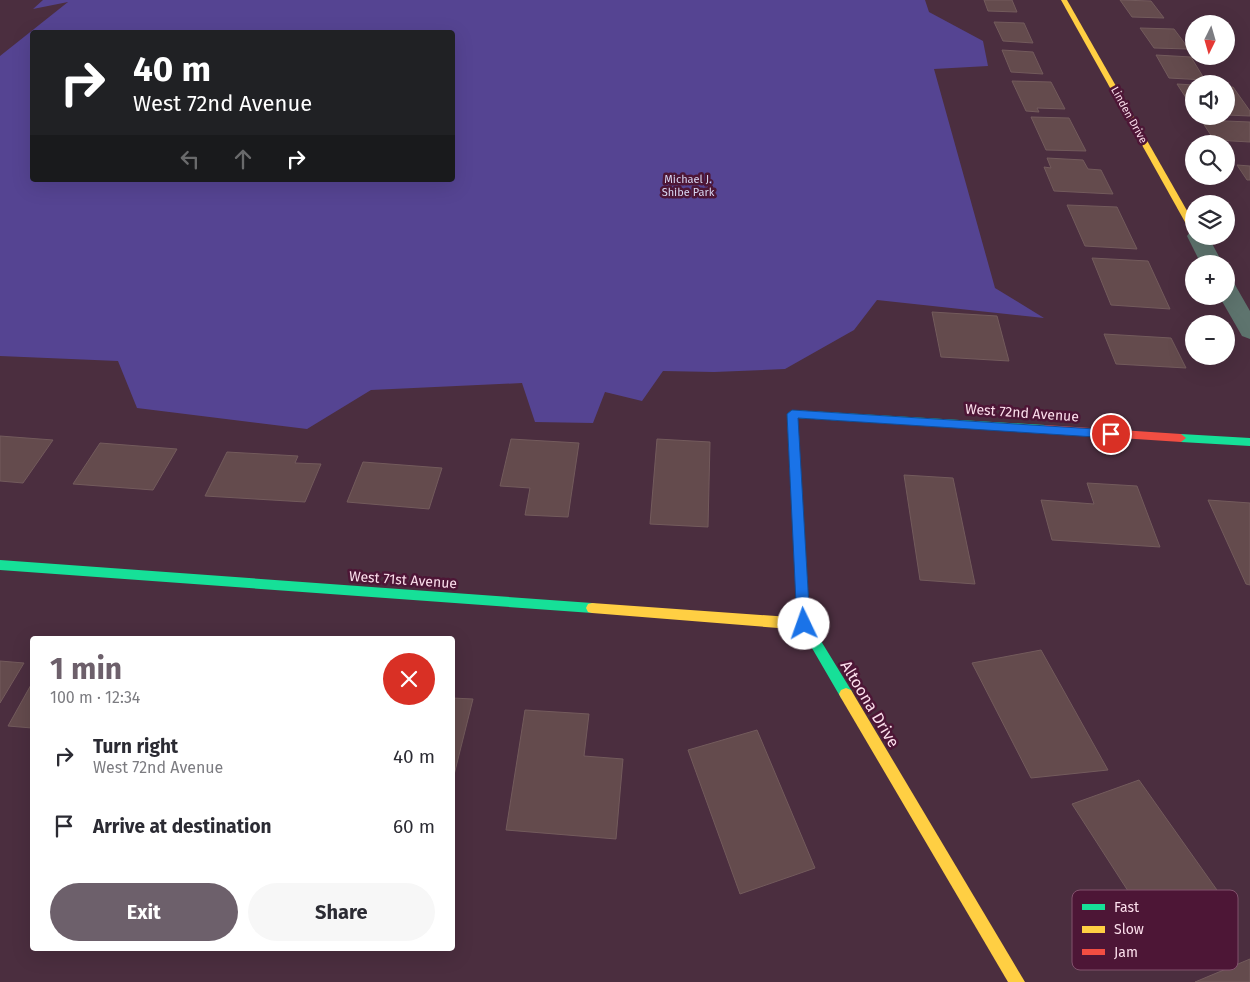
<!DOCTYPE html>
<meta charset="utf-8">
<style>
:root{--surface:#fff;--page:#f7f7f7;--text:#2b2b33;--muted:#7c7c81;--accent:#6d606b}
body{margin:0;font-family:"Fira Sans",sans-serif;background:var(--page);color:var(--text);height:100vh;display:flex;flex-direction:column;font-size:19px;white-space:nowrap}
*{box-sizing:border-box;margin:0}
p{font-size:16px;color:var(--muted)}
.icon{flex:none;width:28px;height:28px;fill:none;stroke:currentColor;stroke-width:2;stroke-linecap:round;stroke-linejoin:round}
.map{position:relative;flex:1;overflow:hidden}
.panel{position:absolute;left:30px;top:636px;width:425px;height:315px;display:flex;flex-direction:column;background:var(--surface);border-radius:5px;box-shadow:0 5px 20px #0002}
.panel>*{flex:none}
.banner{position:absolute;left:30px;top:30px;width:425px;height:152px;border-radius:5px;box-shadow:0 5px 20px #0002;background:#202124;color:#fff;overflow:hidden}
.needle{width:32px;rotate:185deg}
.tools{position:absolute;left:1185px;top:15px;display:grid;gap:10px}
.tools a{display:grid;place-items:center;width:50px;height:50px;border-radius:50%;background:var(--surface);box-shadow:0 5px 20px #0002;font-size:25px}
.pin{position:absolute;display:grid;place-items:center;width:42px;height:42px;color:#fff;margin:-21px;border:2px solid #fff;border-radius:50%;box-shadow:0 1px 5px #0007}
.me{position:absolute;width:55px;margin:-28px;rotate:357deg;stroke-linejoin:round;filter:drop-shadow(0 0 4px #0008)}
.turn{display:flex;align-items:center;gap:18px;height:105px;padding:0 20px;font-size:22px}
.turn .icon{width:65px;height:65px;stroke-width:2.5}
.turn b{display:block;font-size:35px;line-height:42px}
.lanes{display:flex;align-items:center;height:48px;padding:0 20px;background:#0003;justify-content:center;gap:25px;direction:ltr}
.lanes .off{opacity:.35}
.round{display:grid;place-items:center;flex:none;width:52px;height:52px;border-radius:26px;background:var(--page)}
.head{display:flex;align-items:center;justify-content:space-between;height:85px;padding:0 20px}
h1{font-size:30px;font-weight:700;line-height:38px;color:var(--accent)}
.cta{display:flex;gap:10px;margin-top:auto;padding:10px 20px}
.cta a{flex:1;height:58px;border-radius:30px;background:var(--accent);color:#fff;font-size:20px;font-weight:700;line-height:58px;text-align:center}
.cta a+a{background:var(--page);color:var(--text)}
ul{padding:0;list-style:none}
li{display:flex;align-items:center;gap:15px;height:70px;padding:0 20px}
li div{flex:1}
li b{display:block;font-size:19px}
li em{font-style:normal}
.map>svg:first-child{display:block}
</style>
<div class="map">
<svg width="1250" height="982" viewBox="0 0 1250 982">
<rect width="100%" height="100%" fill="#4b2e3f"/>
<path fill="#554492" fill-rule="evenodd" d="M43,0H925L929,12L983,41L988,66L934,69L995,288L1044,318L877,300L854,330L785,369L714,372L663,371L642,401L605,392L593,423L535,422L522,383L371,390L307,429L137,408L118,361L0,356V56L68,2L33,9ZM452,32V180H32V32Z"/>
<g fill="#644b4d" stroke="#735b5c">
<polygon points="984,0 1012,0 1017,12 988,11"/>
<polygon points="1120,0 1151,1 1164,18 1132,17"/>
<polygon points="994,22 1024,23 1033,43 1003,41"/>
<polygon points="1140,28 1174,29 1189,49 1154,48"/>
<polygon points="1002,50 1033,52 1043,74 1011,72"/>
<polygon points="1156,55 1191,57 1205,80 1169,78"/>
<polygon points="1012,81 1051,82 1065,109 1037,108 1039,112 1026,111"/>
<polygon points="1177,84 1194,85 1194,101 1188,101"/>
<polygon points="1226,87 1233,87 1250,111 1250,116 1226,115"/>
<polygon points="1031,117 1069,118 1086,151 1046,150"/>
<polygon points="1201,120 1250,122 1250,142 1214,140"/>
<polygon points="1047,158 1083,160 1088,169 1101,170 1113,194 1054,191 1044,167 1051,168"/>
<polygon points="1237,165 1250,166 1250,180 1247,180"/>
<polygon points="1067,205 1117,207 1137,249 1085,246"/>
<polygon points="1092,258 1148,261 1170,309 1111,305"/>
<polygon points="932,312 997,316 1009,361 941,357"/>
<polygon points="1104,334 1171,338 1186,368 1116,364"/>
<polygon points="0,436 53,440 23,483 0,481"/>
<polygon points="511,439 579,443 568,517 525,515 530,488 500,486"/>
<polygon points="657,439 710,442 708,527 650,524"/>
<polygon points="100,443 177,449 153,490 73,484"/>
<polygon points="227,452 298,456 295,463 321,464 305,502 205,496"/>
<polygon points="363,462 442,468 429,509 347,502"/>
<polygon points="904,475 953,478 975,584 920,580"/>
<polygon points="1087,483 1137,486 1160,547 1052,540 1041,500 1094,504"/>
<polygon points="1208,500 1250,503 1250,585 1246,584"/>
<polygon points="1041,650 1108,770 1031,778 972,663"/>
<polygon points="0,661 24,663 0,703"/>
<polygon points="32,683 32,728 8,726"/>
<polygon points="452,698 473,699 454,775 452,775"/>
<polygon points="525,710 589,714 584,756 623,759 616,839 506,830"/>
<polygon points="757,730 815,868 740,894 688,750"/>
<polygon points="1139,780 1229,907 1157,936 1072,804"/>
<polygon points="1250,959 1250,982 1195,982"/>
</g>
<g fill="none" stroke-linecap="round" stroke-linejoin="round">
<g fill="#5e746e" fill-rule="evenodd">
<polygon points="1194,231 1194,236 1208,236 1223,264 1201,264 1187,236 1190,232"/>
<polygon points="1226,281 1234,283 1250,311 1250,339 1242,336 1219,296 1226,296"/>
</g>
<g fill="#16e098" fill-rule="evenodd">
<polygon points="792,410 1045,425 1050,429 1045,433 797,418 810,623 851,690 853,694 851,698 846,700 841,698 798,624 787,414"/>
<polygon points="1181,434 1250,438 1250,446 1181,442 1176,438"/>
<polygon points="0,560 592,603 596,604 598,608 596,612 592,613 0,570"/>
</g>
<g fill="#ffcf43" fill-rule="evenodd">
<polygon points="1061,0 1067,0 1194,223 1194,233 1190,231"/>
<polygon points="592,603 804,618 808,620 810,624 808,628 804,630 592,613 588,612 586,608 588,604"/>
<polygon points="846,688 851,690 1025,982 1008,982 841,698 839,694 841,690"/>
</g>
<polygon fill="#f24e42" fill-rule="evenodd" points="1045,425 1181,434 1186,438 1181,442 1045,433 1040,429"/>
</g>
<polygon fill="#1a73e8" stroke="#114b97" points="792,410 1111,430 1116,434 1111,438 798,418 810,624 808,628 804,630 799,628 797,624 787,414"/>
<g text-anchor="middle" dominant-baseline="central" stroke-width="5" stroke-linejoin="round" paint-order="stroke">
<g font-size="11" fill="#fcdfec" stroke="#4d1636">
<text transform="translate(1129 115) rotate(61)">Linden Drive</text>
</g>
<g font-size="11" fill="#d8d7f2" stroke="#4d1636">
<text x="688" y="179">Michael J.<tspan x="688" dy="13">Shibe Park</tspan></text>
</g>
<g font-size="14" fill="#fcdfec" stroke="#4d1636">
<text transform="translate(1022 413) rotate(4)">West 72nd Avenue</text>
<text transform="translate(403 580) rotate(4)">West 71st Avenue</text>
</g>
<g font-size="16" fill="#fcdfec" stroke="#4d1636">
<text transform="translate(870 704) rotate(59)">Altoona Drive</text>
</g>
</g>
<rect x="1072" y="890" width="166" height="80" rx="8" fill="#4d1636" stroke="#82526d" stroke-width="1"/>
<rect x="1082" y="904" width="23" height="6" fill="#16e098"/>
<rect x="1082" y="926" width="23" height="7" fill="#ffcf43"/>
<rect x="1082" y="949" width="23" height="6" fill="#f24e42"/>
<g font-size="14" fill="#fcdfec">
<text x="1114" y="912">Fast</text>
<text x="1114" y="934">Slow</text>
<text x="1114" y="957">Jam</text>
</g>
</svg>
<div class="tools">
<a><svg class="needle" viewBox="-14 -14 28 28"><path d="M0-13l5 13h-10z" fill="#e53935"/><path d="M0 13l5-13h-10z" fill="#7c7c81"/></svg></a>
<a><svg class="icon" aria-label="sound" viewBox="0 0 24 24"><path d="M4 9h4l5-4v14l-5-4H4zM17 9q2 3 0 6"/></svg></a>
<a><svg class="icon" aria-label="search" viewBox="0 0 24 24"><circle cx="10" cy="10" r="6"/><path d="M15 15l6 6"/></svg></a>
<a><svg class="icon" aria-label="layers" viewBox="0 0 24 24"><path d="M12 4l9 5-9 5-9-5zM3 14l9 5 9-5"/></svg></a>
<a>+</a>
<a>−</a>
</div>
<div class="pin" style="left:1111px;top:434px;background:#d93025"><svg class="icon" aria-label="arrive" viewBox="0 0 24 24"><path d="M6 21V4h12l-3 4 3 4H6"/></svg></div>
<svg class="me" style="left:804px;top:624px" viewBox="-20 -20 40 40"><circle r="19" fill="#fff"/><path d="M0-13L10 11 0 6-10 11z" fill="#1a73e8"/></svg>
<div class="banner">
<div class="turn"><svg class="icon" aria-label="right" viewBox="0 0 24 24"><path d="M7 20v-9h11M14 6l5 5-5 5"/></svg><div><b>40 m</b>West 72nd Avenue</div></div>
<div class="lanes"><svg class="icon off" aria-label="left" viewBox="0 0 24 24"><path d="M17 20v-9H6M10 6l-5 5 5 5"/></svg><svg class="icon off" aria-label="ahead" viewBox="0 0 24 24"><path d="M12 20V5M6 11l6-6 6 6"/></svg><svg class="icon" aria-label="right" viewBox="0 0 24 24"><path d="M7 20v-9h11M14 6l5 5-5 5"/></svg></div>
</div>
<section class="panel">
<div class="head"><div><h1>1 min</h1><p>100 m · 12:34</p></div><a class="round" style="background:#d93025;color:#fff"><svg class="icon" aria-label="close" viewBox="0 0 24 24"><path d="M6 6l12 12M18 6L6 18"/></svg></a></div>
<ul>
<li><svg class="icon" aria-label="right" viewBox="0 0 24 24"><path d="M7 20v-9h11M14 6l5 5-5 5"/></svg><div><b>Turn right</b><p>West 72nd Avenue</p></div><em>40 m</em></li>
<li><svg class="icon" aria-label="arrive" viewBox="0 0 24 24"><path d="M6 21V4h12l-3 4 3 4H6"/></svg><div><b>Arrive at destination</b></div><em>60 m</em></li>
</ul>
<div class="cta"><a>Exit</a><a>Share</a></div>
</section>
</div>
